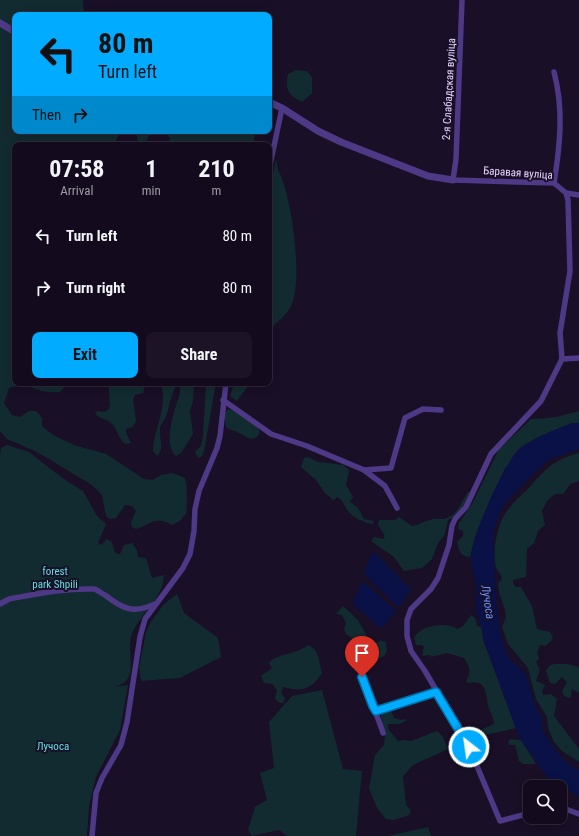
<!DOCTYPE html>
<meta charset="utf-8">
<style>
:root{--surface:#130b1d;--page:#1c1426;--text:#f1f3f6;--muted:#9d9ba4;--line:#322b3b;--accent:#01abff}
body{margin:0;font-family:"Roboto Condensed",sans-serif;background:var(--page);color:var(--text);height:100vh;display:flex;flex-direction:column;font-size:15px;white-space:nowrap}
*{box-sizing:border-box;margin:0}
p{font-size:13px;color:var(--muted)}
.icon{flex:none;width:22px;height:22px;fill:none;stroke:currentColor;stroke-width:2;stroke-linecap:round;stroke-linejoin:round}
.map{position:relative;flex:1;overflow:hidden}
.panel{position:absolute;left:12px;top:142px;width:260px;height:244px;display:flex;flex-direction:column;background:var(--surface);border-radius:8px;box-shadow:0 2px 10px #0003,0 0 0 1px var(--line)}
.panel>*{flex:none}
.top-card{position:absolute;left:12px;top:12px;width:260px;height:122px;border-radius:8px;box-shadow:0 2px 10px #0003,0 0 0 1px var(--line);background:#01abff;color:#111;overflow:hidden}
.fabs{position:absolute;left:523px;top:780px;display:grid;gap:8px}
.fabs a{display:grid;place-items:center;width:44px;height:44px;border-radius:8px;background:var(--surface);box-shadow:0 2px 10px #0003,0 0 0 1px var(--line);font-size:20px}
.pin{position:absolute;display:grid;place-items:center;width:34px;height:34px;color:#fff;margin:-41px -17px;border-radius:50% 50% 50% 0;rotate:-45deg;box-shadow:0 0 4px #0007}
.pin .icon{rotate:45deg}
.me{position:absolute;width:44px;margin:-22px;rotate:330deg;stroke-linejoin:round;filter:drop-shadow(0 0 3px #0008)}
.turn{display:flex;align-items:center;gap:14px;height:84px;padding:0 20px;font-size:18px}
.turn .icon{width:52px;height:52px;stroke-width:2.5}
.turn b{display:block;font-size:28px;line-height:34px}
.then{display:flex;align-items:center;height:38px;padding:0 20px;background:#0003;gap:8px;font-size:15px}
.eta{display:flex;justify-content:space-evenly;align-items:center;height:68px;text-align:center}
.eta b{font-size:24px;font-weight:700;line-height:28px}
.action{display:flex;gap:8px;margin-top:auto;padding:8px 20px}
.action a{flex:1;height:46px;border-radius:8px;background:var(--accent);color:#111;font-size:16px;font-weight:700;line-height:46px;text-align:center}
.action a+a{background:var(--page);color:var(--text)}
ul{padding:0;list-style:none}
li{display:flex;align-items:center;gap:12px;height:52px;padding:0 20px}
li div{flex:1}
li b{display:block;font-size:15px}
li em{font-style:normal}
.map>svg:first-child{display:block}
</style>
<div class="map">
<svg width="579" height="836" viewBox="0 0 579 836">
<rect width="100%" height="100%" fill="#190f27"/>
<g fill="#122b31">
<path d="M0,0H83L84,15H15V131H118L119,134L114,145H15V383H68L60,392C47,393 37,391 26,384L9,388L4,403L12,415L20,417L29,411H36L42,418V426L53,435L74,445L106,454L144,479L152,480L161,475L172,473L185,478C188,487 186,501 187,512L181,520L172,525C155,515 152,524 136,529L132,527L131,522L136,511L132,506L125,505L116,518L110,519L106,516L102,495L92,485L37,452L7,439L0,431Z"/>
<path d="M296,70L307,71L312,77V93L302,102C288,95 285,89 288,74Z"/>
<path d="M136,131H157L150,133L146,142C152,147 161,144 169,142L170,138L164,132L158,131H256L254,139L255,143L260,145H136L138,142Z"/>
<path d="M276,159C277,170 280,172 283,182C292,207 304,284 290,308C285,316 276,323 269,330V193Z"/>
<path d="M108,383H146L143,393L135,395L133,399L136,421L133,427L126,429V433L131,443L125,444C117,437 118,429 111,423C106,418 99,419 95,413L97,411L105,412L109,409L110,404Z"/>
<path d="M160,383H194L193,401L190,411L193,434L181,453L176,456C162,442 175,410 180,393V387L176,386C170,396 170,406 166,416C164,421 160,424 160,430C159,439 165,449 157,456L153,451C153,432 170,401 160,383Z"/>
<polygon points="206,383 216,383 204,451 202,456 198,458 195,452 201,446 203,435"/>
<polygon points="234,383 250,383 237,401 230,396"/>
<path d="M228,409L233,410L258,428L260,432L257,437C247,441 247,436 239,433C234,430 231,431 226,427L224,414Z"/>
<path d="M579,411V423H572L505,468L476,534L470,557C460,556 459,551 457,542L463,536V531L458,529L459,523L472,504L499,449L531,419C548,419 563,416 579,411Z"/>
<path d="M7,445L29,452L65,480L83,491L97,516L106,524L98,543L102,545L106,539L112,542L115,553L120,554L124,545L132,543L137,550L138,557L146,558L152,578L164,575C164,598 140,613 132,634C125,653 142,681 114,687L128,685L120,730L96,777L89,806L87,836H0V455L1,448Z"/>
<path d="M579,453V481L570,484L563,494H555L547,501L542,511L545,525L538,531L534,543L527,549L526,577L513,580V584L516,587H521L532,606L537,629L550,632L553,637L551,641L545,646L540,645L537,653L539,658L536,662L540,670L536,681L545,685L542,691L543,695L551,694L557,699L554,716L579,749V762L562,751L554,742L548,728L547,717L536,699L528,668L508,644L502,627L506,617L505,610L499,592L498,584L502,578C501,574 497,571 496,567C492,551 497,524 507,511C513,502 521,496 528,489C545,469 553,460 579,453Z"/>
<path d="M308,457L318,462L344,465L349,470L346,485L353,497L350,502L358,508L364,519L374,521L373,524C365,523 353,518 348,511C343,505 344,499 336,497V499L333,500L325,493L316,480L301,467L304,458Z"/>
<path d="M468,492H470C465,504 460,514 448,520L444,536L438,543L432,559L422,568L404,571L394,557L371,541L374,537L383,539L385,536L378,525L379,520H395L399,517L412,526C419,525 424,521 430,520C434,518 439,519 443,519C457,517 461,502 468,492Z"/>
<polygon points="177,594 184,613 218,638 221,657 180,678 141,681 139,668 146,632 152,620 164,604"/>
<polygon points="343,606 358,620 369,640 374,644 380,641 386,642 387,651 384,656 371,663 367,670 362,668 358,664 354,666 347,659 347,655 354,650 355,640 346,634 344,629 346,623 342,615 336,614"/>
<path d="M471,615L475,618L477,626L482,627L483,639L516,728L486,735L480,743H477L474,738L480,730L494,724C494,718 491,714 489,708C485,695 488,679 468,683L466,681C472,671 470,668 464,658L447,653L431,657L430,655L422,656L424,647L422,645H416L414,638C419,627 439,623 451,626C455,627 456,630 460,628C464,626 468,619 471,615Z"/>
<path d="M308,645C319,649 319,662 322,673C311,690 302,692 283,687L281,693L285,698L283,703H280L275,699L277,690L272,684L264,683L261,676L272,668L269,663C275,654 298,654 308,645Z"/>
<polygon points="554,664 568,664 579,667 579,693 572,689 571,697 569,698 564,696 562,691 567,682 562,677 555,684 550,683 546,671 549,666"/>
<polygon points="322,690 343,769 362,771 356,836 287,836 279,830 252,836 248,830 255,807 267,800 260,773 274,768 269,722 292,696"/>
<path d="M390,708L394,718L401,720L407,719C403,725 394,724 388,724V729L398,741L404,740L411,741L437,731L443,737L448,749L413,765L403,776L406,805L411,810L409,815L394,820L386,819L377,808L369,788L375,755L384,745L385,734L381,717L382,712Z"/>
<polygon points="510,739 521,740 536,764 523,764 519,761 515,745 509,745 508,742"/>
<polygon points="428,827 431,836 388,836"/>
</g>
<g fill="#091146">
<path d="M572,423H579V449L550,459L536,471L507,501L500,512L493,533L496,599L500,631L506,653L512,662L526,674L536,708L542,717V729L554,748L568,764L579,770V797L547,777L519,737L483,639C482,628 480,623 477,613C475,604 477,594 476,585C475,576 471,568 471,559C470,539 505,461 520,448C535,437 554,430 572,423Z"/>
<polygon points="372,553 375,553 411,589 400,606 397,606 365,575 365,568"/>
<polygon points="361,583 365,583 396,611 383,627 379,627 356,607 353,602"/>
</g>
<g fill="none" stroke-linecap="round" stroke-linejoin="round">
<g stroke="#4e3987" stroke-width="5.5">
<polyline points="462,0 456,159 453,180 554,183 566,193 579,195"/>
<polyline points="269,170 282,108"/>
<path d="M554,183C560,146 564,109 554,72"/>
<polyline points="562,359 560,333 570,271 568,200 566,193"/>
<polyline points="223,400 271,434 307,446 364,470"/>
<polyline points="397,508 385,486 364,470 391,468 405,418 423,409 441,410"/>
<path d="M0,604L9,599C37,594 65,588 94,589C98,590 101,593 105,595C123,609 133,614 155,604"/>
<path d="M362,677C368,696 377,714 383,733"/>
<polyline points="376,711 436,691"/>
<polyline points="560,807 579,814"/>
<polyline points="530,813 500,821 469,747 425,671 411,651 407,636 407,620 411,609 431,589 438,578 449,545 452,526 455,519 466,507 491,454 541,401 562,359 579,358"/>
<polyline points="92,836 96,793 102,778 121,745 127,722 140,637 145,619 183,568 190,554 194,531 195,509 199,491 217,448 220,436 226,383"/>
</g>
<g stroke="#4e3987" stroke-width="7">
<polyline points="0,23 15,32"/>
<polyline points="269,102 282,108 318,131 341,142 428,176 453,180"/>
</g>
</g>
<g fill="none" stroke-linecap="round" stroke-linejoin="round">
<g stroke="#016fa6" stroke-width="10">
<polyline id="route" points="362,677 373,706 376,711 436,692 469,747"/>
</g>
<use href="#route" stroke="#01abff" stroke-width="7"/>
</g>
<g text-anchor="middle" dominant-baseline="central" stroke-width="4" stroke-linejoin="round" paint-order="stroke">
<g font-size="11" fill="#e4d5ff" stroke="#190f27">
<text transform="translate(449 89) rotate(-87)">2-я Слабадская вуліца</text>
<text transform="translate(518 173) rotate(4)">Баравая вуліца</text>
</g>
<g font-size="11" fill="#5ee2df" stroke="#190f27">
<text x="55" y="571">forest<tspan x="55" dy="13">park Shpili</tspan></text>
<text x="53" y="746">Лучоса</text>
</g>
<g font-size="12" font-style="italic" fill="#6393ff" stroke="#190f27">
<text transform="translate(488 602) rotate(81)">Лучоса</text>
</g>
</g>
</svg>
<div class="fabs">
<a><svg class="icon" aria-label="search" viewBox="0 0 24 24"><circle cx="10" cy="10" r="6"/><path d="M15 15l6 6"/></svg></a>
</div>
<div class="pin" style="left:362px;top:677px;background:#d93025"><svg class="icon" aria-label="arrive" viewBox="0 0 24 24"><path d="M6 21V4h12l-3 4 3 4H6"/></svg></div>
<svg class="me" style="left:469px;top:747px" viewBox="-20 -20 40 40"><circle r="17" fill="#01abff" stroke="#fff" stroke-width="3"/><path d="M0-11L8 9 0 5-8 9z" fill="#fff"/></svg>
<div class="top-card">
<div class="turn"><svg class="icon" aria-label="left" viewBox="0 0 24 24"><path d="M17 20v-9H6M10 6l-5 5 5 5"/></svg><div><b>80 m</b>Turn left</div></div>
<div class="then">Then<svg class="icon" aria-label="right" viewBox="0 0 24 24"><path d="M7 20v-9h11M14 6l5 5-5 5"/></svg></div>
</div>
<section class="panel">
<div class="eta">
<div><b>07:58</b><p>Arrival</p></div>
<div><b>1</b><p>min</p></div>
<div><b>210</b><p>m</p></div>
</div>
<ul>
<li><svg class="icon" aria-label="left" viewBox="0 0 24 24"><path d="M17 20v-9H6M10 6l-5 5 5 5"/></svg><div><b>Turn left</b></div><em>80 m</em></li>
<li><svg class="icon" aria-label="right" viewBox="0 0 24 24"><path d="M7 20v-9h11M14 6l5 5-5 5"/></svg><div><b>Turn right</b></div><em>80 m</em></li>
</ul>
<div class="action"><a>Exit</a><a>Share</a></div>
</section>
</div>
